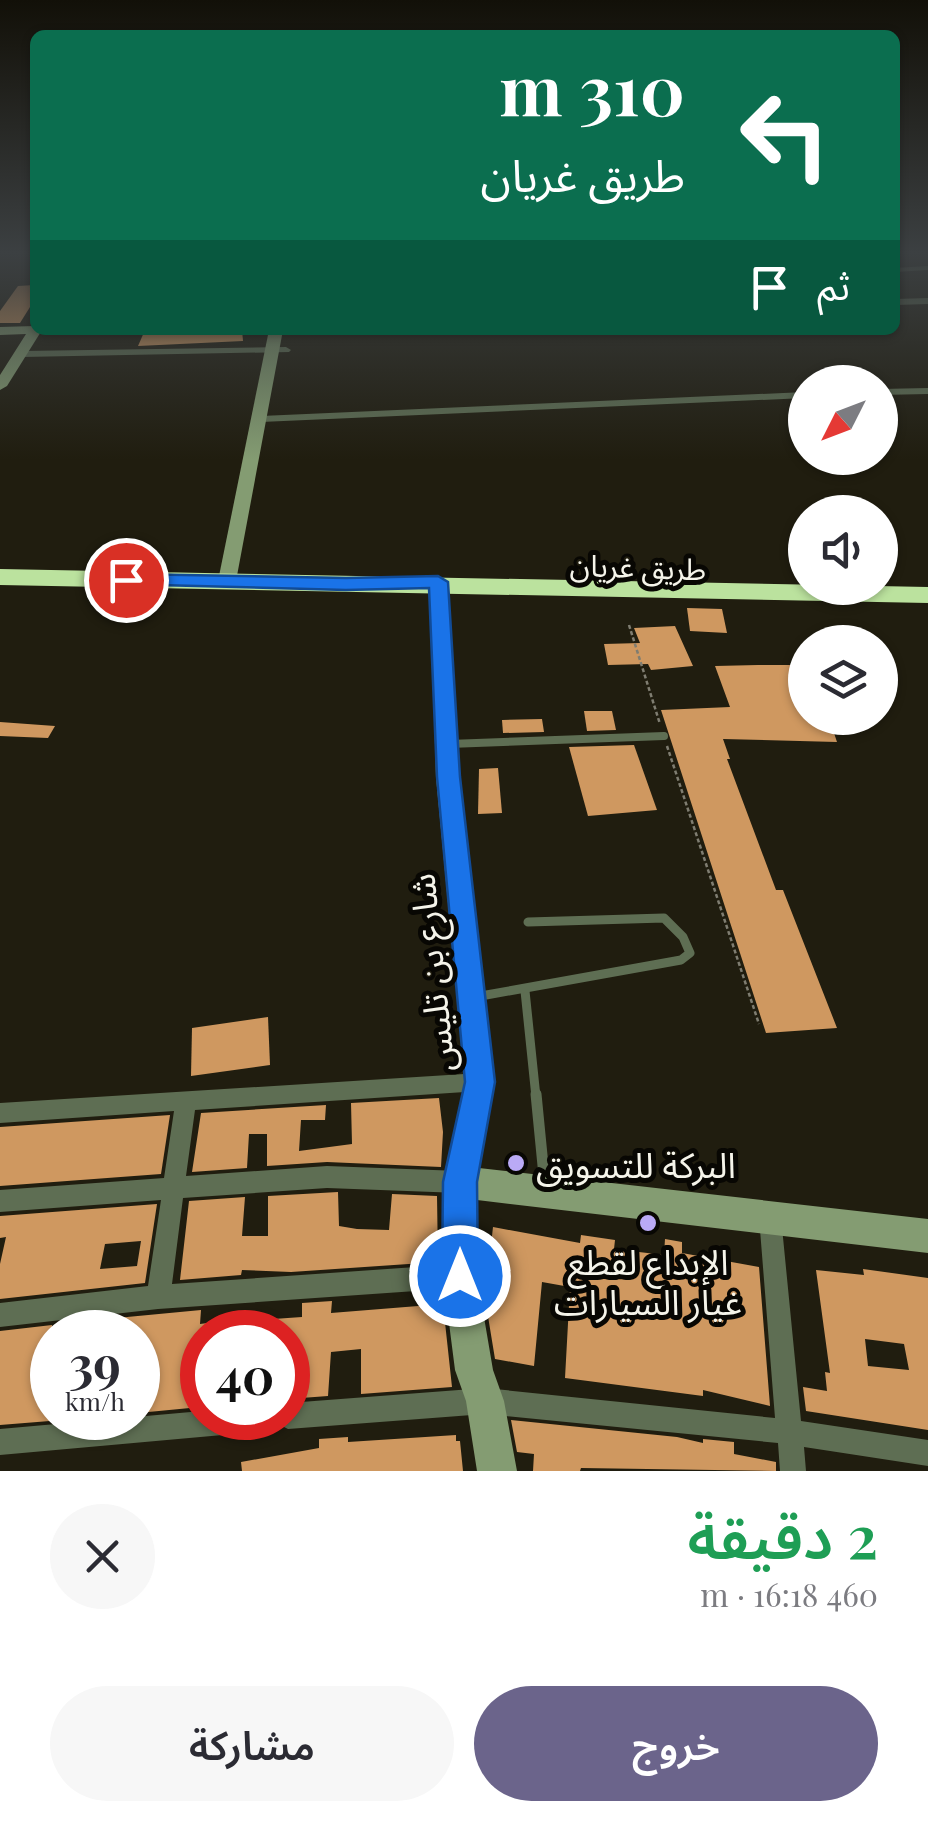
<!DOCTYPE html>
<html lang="ar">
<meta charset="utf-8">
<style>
:root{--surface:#fff;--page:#f7f7f7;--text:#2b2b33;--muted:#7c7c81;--accent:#6b648b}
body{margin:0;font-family:"Playfair Display","Noto Sans Arabic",serif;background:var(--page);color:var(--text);direction:rtl;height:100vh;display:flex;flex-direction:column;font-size:38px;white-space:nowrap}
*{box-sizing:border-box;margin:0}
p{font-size:32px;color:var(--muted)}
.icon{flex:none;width:55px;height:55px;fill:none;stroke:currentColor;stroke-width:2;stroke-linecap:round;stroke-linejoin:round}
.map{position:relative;height:1471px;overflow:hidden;direction:ltr}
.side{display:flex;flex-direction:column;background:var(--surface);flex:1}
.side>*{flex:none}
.banner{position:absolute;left:30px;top:30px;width:870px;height:305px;border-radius:15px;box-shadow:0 2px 8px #0004;direction:rtl;background:#0b6e4f;color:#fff;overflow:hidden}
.needle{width:65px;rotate:228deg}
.buttons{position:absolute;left:788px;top:365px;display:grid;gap:20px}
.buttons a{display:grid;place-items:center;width:110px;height:110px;border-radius:50%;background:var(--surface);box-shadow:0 2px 8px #0004;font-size:50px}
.speed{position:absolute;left:30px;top:1310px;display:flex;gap:20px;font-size:50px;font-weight:700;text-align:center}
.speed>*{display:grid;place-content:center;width:130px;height:130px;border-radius:50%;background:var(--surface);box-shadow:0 2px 8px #0004;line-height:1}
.speed small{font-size:25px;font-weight:400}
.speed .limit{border:15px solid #d22;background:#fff;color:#111}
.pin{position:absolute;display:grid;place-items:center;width:85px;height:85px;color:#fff;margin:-42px;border:5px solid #fff;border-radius:50%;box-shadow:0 2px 10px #0007}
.me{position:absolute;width:110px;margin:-55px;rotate:0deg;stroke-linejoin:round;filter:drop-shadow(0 0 8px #0008)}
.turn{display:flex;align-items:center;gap:35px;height:210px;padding:0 50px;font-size:45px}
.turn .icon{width:130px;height:130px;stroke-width:2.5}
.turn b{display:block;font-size:70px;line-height:85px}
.then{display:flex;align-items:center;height:95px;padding:0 50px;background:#0003;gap:20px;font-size:38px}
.round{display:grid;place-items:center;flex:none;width:105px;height:105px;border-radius:52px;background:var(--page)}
.summary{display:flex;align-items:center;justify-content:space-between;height:170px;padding:0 50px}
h1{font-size:60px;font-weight:600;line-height:75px;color:#1e9e55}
.button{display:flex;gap:20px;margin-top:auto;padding:20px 50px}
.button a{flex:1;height:115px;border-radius:60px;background:var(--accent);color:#fff;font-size:40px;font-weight:600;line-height:115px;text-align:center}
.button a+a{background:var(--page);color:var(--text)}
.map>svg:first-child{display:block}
</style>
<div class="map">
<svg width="928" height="1471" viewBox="0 0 928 1471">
<rect width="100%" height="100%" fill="#201d0f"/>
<g fill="#cf9860" fill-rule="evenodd">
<polygon points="35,285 35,299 20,323 0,323 0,311 18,286"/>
<polygon points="145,330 242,330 243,341 138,346"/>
<polygon points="687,608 722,609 727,633 690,631"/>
<polygon points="675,626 693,666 651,670 648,664 608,665 604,644 640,643 634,628"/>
<polygon points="758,665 805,665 805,718 829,718 837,742 723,739 730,759 727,759 776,890 783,890 837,1028 766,1033 661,710 730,707 715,666"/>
<polygon points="584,711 612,711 616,730 587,731"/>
<polygon points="542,719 544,732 503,733 502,720"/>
<polygon points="0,722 55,726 48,738 0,736"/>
<polygon points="634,745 657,810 588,816 569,747"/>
<polygon points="498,768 502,813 478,814 479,769"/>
<polygon points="268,1017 270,1065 191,1076 192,1028"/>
<polygon points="439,1098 443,1132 441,1167 327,1162 267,1166 267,1134 249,1134 247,1168 192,1172 201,1113 326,1105 325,1120 301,1120 299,1151 352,1144 351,1103"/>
<polygon points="170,1115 161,1174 0,1186 0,1127"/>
<polygon points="338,1192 339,1226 357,1229 389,1230 392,1194 437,1196 438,1262 291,1272 242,1270 241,1275 180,1280 189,1201 245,1197 242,1236 268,1236 268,1196"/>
<path d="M157,1204L145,1283L0,1299V1264L6,1237L0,1238V1216ZM141,1241L137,1266L100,1269L105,1244Z"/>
<polygon points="493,1227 580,1243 581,1235 615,1240 614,1249 664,1255 665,1239 682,1242 682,1253 759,1267 770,1406 703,1390 703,1396 565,1378 570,1287 542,1282 534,1366 495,1359 485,1298"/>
<path d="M863,1269L928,1278V1430L806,1411L803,1387L827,1391L825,1372L830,1373L816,1270L864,1275ZM865,1339L904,1344L909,1370L868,1366Z"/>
<polygon points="332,1301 331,1313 443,1304 452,1387 361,1394 361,1349 331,1352 328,1396 288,1399 289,1383 298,1382 301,1349 288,1350 288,1332 199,1332 199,1329 196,1385 192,1385 190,1408 138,1413 138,1332 64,1332 64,1323 201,1310 200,1324 259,1316 259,1320 302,1317 302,1303"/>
<polygon points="52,1325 52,1418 87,1418 0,1425 0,1331"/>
<polygon points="511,1420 677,1437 703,1443 703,1439 734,1442 734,1454 776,1462 776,1471 581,1468 580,1471 533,1471 534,1454 517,1452"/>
<polygon points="456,1435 456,1441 460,1441 463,1471 242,1471 241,1462 319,1448 319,1439 348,1437 348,1442"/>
</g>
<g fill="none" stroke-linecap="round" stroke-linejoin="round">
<g stroke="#7f7d71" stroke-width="2.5" stroke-dasharray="4 2.5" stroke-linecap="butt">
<polyline points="629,625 660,724"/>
<polyline points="667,746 759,1024"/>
</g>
<polyline stroke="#5e6e53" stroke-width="8" points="449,744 664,736"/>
<g stroke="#5e6e53" stroke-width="9">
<polyline points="525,991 536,1097"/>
<polyline points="475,997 681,960 690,953 683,937 664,918 528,922"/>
</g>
<polyline stroke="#5e6e53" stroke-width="11" points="536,1094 545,1186"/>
<g fill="#5e6e53" fill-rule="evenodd">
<polygon points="928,266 928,270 895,272 895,268"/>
<polygon points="928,298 928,304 895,305 895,299"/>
<polygon points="286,347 291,350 289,352 22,357 17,354 22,351"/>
<polygon points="928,388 928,394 880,395 880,389"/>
<polygon points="805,392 805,398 261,422 256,419 261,416"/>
<polygon points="480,1073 487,1075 490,1082 487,1089 480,1091 195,1110 186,1176 327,1166 460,1171 468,1174 471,1182 468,1190 460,1193 327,1188 183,1198 172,1284 459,1264 467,1268 471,1276 467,1284 459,1288 158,1309 0,1327 0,1303 148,1286 161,1200 0,1212 0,1190 164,1178 174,1111 0,1123 0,1103"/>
<polygon points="770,1206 778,1209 781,1217 801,1421 928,1440 928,1466 804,1447 806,1471 780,1471 778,1443 485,1414 288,1429 278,1424 277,1427 268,1431 0,1455 0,1429 202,1411 202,1418 288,1418 288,1403 485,1388 775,1418 759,1217 762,1209"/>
</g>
<g fill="#849c72" fill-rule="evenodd">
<polygon points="35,326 35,330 42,330 7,386 0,390 0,375 26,334 0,335 0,327"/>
<polygon points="269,330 283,330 236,581 227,587 218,581"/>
<polygon points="439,576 448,582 460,777 495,1082 479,1168 928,1219 928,1253 477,1200 477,1276 493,1370 504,1401 517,1471 477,1471 466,1401 455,1370 443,1276 444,1182 465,1082 436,777 430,582"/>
</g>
<polygon fill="#bbe29e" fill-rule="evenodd" points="0,569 928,587 928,603 0,585"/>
</g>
<linearGradient id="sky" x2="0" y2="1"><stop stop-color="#121008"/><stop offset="0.55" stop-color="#3c4042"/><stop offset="1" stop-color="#3c4042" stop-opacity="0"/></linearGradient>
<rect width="928" height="460" fill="url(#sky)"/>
<polygon fill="#1a73e8" stroke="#114b97" stroke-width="2.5" points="126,574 346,578 438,576 448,582 460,777 495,1082 477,1182 478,1276 472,1288 460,1294 448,1288 442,1276 443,1182 465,1082 437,777 429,588 346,590 119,584 119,576"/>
<g fill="#baaaf6" stroke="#080703" stroke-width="4">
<circle cx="516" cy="1163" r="10"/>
<circle cx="648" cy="1223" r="10"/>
</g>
<g text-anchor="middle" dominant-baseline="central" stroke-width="10" stroke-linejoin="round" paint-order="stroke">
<g font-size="30" fill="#f5f4ea" stroke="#080703">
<text transform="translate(638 566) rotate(2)">طريق غريان</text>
</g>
<g font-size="35" fill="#f5f4ea" stroke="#080703">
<text transform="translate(430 973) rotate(-96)">شارع بن تليس</text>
</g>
<g font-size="35" fill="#f5f4ea" stroke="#080703" text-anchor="start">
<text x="536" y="1163">البركة للتسويق</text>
<text x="648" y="1260" text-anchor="middle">الإبداع لقطع<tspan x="648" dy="40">غيار السيارات</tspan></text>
</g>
</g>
</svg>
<div class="buttons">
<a><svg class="needle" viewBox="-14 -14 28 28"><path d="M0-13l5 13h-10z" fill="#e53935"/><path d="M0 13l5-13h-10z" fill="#7c7c81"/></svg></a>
<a><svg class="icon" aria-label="sound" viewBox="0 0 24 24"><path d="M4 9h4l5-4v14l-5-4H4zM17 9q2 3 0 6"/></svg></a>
<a><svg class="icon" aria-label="layers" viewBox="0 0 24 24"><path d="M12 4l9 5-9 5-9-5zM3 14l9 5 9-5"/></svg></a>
</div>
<div class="speed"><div>39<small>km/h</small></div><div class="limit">40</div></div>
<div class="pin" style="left:126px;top:580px;background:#d93025"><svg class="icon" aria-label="arrive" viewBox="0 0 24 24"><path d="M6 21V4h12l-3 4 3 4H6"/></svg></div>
<svg class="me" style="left:460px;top:1276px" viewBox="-20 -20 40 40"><circle r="17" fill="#1a73e8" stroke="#fff" stroke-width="3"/><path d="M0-11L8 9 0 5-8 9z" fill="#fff"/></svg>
<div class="banner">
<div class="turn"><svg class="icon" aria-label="left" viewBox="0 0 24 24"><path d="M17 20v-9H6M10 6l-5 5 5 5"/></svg><div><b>310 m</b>طريق غريان</div></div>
<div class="then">ثم<svg class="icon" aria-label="arrive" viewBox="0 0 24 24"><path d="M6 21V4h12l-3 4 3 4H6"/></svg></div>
</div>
</div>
<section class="side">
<div class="summary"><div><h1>2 دقيقة</h1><p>460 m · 16:18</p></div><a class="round"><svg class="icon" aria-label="close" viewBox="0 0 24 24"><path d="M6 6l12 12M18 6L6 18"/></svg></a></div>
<div class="button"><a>خروج</a><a>مشاركة</a></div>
</section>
